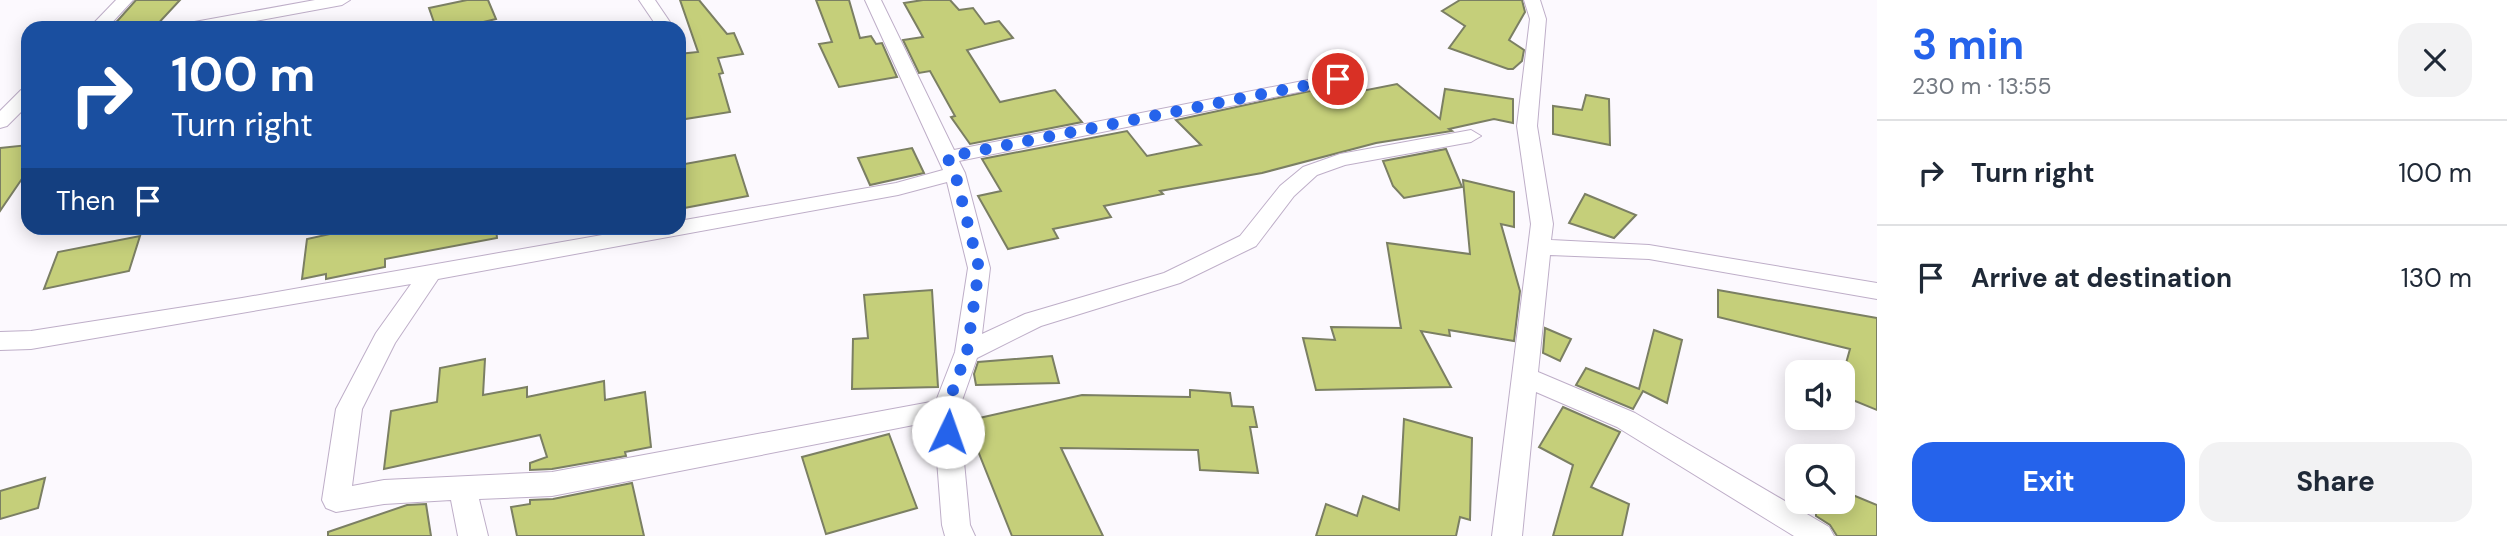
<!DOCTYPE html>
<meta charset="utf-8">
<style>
:root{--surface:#fff;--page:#f2f2f3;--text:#1f2937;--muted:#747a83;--line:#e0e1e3;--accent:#2563eb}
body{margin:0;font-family:"DM Sans",sans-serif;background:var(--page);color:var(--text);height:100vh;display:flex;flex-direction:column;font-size:26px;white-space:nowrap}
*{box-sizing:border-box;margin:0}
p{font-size:23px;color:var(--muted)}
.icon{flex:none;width:38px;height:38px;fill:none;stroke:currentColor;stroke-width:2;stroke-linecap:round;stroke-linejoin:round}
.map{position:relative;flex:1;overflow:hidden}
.drawer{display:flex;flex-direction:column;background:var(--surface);width:630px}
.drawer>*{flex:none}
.hud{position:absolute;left:21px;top:21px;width:665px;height:214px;border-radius:21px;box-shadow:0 4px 18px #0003;background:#1a4fa0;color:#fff;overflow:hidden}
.buttons{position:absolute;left:1785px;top:360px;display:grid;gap:14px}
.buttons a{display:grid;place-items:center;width:70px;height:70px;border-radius:14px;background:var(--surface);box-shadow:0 4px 18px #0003;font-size:35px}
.pin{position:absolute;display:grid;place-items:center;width:60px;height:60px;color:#fff;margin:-30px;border:4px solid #fff;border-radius:50%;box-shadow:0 2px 7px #0007}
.me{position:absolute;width:77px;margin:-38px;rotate:3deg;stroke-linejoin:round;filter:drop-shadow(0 0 5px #0008)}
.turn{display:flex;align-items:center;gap:24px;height:147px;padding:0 35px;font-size:32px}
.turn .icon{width:91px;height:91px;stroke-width:2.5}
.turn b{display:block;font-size:49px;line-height:60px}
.then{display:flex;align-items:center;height:66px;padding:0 35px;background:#0003;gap:14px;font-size:26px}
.round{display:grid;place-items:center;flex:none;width:74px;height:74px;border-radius:21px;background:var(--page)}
.overview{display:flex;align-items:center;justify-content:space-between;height:119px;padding:0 35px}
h1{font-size:42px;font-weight:700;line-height:52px;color:var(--accent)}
.action{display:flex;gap:14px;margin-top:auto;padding:14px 35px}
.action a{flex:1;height:80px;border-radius:21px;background:var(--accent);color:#fff;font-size:28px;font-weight:700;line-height:80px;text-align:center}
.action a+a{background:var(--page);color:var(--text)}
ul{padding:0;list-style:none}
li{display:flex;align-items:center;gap:21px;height:105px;padding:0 35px;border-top:2px solid var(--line)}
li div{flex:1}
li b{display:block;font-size:26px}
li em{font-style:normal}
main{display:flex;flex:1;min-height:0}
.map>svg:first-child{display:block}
</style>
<main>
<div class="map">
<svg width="1877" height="536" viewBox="0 0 1877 536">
<rect width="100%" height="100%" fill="#fcf9fe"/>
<g fill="#c5cf7a" stroke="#7b7f63" stroke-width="2">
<polygon points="136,0 180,0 154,28 111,28"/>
<polygon points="467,0 488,0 496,19 458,28 436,28 429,8"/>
<polygon points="680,0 699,0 727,34 734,33 743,54 718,58 723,73 719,74 730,112 679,120 679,54 698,52"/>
<polygon points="816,0 849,0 860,38 871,36 876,44 882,43 897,77 839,87 819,44 832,42"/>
<polygon points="923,0 950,0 959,10 973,8 985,24 999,21 1013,38 967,50 1000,102 1055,90 1082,122 970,144 951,117 955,116 930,71 919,73 903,40 923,37 904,3"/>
<polygon points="1460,0 1522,0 1525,12 1509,40 1524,50 1522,61 1513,69 1508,69 1449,48 1465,26 1442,11"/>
<polygon points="1347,83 1357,92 1397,84 1440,119 1445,89 1513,99 1513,123 1494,119 1449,129 1452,131 1376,143 1262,173 1160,191 1163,194 1104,206 1111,217 1053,229 1058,238 1008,249 978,196 1001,191 982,159 1127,131 1147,156 1201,145 1176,120"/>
<polygon points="1586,95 1609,99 1610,145 1553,134 1553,106 1582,110"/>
<polygon points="28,145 28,170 0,211 0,148"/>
<polygon points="912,148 924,173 870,185 858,158"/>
<polygon points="1446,149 1462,187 1404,198 1393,186 1383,161"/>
<polygon points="735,155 748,196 679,209 679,165"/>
<polygon points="1463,180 1514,192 1514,227 1501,224 1520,291 1514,341 1449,330 1450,336 1421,331 1451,387 1316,390 1303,338 1335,340 1331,327 1401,328 1387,243 1470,254"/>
<polygon points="1585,194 1636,215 1614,238 1569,223"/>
<polygon points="345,228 496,228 497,238 385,259 385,267 326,279 326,274 302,279 307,239 344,231"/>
<polygon points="140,236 129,271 44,289 58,252"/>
<polygon points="932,290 938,387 852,389 853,339 868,338 864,295"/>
<polygon points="1718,290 1877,318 1877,410 1843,396 1843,374 1850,349 1718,317"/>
<polygon points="1545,328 1571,339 1560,361 1543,353"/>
<polygon points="1654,330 1682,340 1667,403 1643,391 1633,409 1576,385 1586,368 1639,389"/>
<polygon points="1052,356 1059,383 976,385 974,374 978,362"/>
<polygon points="485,359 483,395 527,387 527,397 604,381 605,400 645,392 651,447 625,452 626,456 552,469 530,470 530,463 547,457 540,435 384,469 391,411 437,402 440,368"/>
<polygon points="1190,390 1230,393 1232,406 1253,407 1257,427 1250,427 1258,473 1200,470 1198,450 1061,448 1103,536 1012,536 966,421 1082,395 1190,397"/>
<polygon points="1563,407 1620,432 1591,487 1629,504 1622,536 1553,536 1573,465 1539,447"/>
<polygon points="1404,419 1472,438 1470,520 1460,517 1456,536 1316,536 1326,504 1357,516 1363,496 1399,510"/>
<polygon points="889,434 917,508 826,534 802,457"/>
<polygon points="45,478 38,508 0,519 0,491"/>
<polygon points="632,483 644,536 517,536 511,507 530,504 530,500 553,499"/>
<polygon points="1843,491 1877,505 1877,536 1837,536 1830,525 1816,516 1816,502 1843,502"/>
<polygon points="426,504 431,536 328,536 328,532 407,505"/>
</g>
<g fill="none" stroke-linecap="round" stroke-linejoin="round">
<g stroke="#beaec8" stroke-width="2">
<g id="minor">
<polygon points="116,0 133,0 107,28 89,28"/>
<polygon points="315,0 350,0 342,5 217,28 181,28 189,23"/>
<polygon points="639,0 655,0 674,28 658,28"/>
<path d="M865,0H881L954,150L1338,74L1347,79L1338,84L959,161L965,173L990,268L982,334L1025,314L1164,273L1240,236L1280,186L1303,167L1340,154L1471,130L1481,136L1471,142L1345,165L1317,175L1294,196L1256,246L1180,283L1041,326L977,358L959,409L970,525L975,536H945L942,525L934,421L552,496L479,499L488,536H458L451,500L384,504L336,512L326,508L322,500L336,409L376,333L411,284L31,349L0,350V332L31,331L242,298L642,228H679V221L896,183L943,170ZM947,182L968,268L955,352L936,401L552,472L384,480L352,486L362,409L395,343L438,279L898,195Z"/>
<polygon points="1524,0 1540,0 1546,19 1537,126 1553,224 1551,240 1649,245 1877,283 1877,299 1649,259 1550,255 1538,372 1635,413 1829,527 1834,536 1794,536 1617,427 1536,392 1522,536 1492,536 1531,224 1517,126 1530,19"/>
<polygon points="28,88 28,105 7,126 0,128 0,111 21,90"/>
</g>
</g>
<use href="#minor" fill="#fff" fill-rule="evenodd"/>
</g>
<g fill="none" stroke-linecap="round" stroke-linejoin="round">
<polyline stroke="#2563eb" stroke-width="12" stroke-dasharray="0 21.6" points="948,432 946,409 967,352 979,268 955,173 947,157 1338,79"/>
</g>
</svg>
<div class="buttons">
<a><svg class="icon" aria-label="sound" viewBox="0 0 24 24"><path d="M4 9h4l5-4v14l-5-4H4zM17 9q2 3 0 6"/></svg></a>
<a><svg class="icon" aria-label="search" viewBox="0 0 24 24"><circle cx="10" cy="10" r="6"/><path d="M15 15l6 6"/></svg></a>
</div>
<div class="pin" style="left:1338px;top:79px;background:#d93025"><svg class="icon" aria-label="arrive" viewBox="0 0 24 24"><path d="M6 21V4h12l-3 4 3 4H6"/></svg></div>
<svg class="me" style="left:948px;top:432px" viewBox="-20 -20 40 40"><circle r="19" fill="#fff"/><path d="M0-13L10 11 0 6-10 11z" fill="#2563eb"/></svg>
<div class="hud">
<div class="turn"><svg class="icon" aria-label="right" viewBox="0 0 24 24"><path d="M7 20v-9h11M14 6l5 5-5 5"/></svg><div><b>100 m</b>Turn right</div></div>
<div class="then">Then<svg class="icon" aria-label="arrive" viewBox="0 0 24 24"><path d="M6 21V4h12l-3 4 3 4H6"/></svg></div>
</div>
</div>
<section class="drawer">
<div class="overview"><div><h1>3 min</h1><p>230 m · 13:55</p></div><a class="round"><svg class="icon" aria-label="close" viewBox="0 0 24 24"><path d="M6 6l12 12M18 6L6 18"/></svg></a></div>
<ul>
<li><svg class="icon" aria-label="right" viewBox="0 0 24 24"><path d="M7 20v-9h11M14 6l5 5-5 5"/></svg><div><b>Turn right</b></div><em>100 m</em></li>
<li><svg class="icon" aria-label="arrive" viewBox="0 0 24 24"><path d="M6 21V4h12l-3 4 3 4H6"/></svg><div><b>Arrive at destination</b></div><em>130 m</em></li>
</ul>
<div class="action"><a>Exit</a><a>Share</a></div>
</section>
</main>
